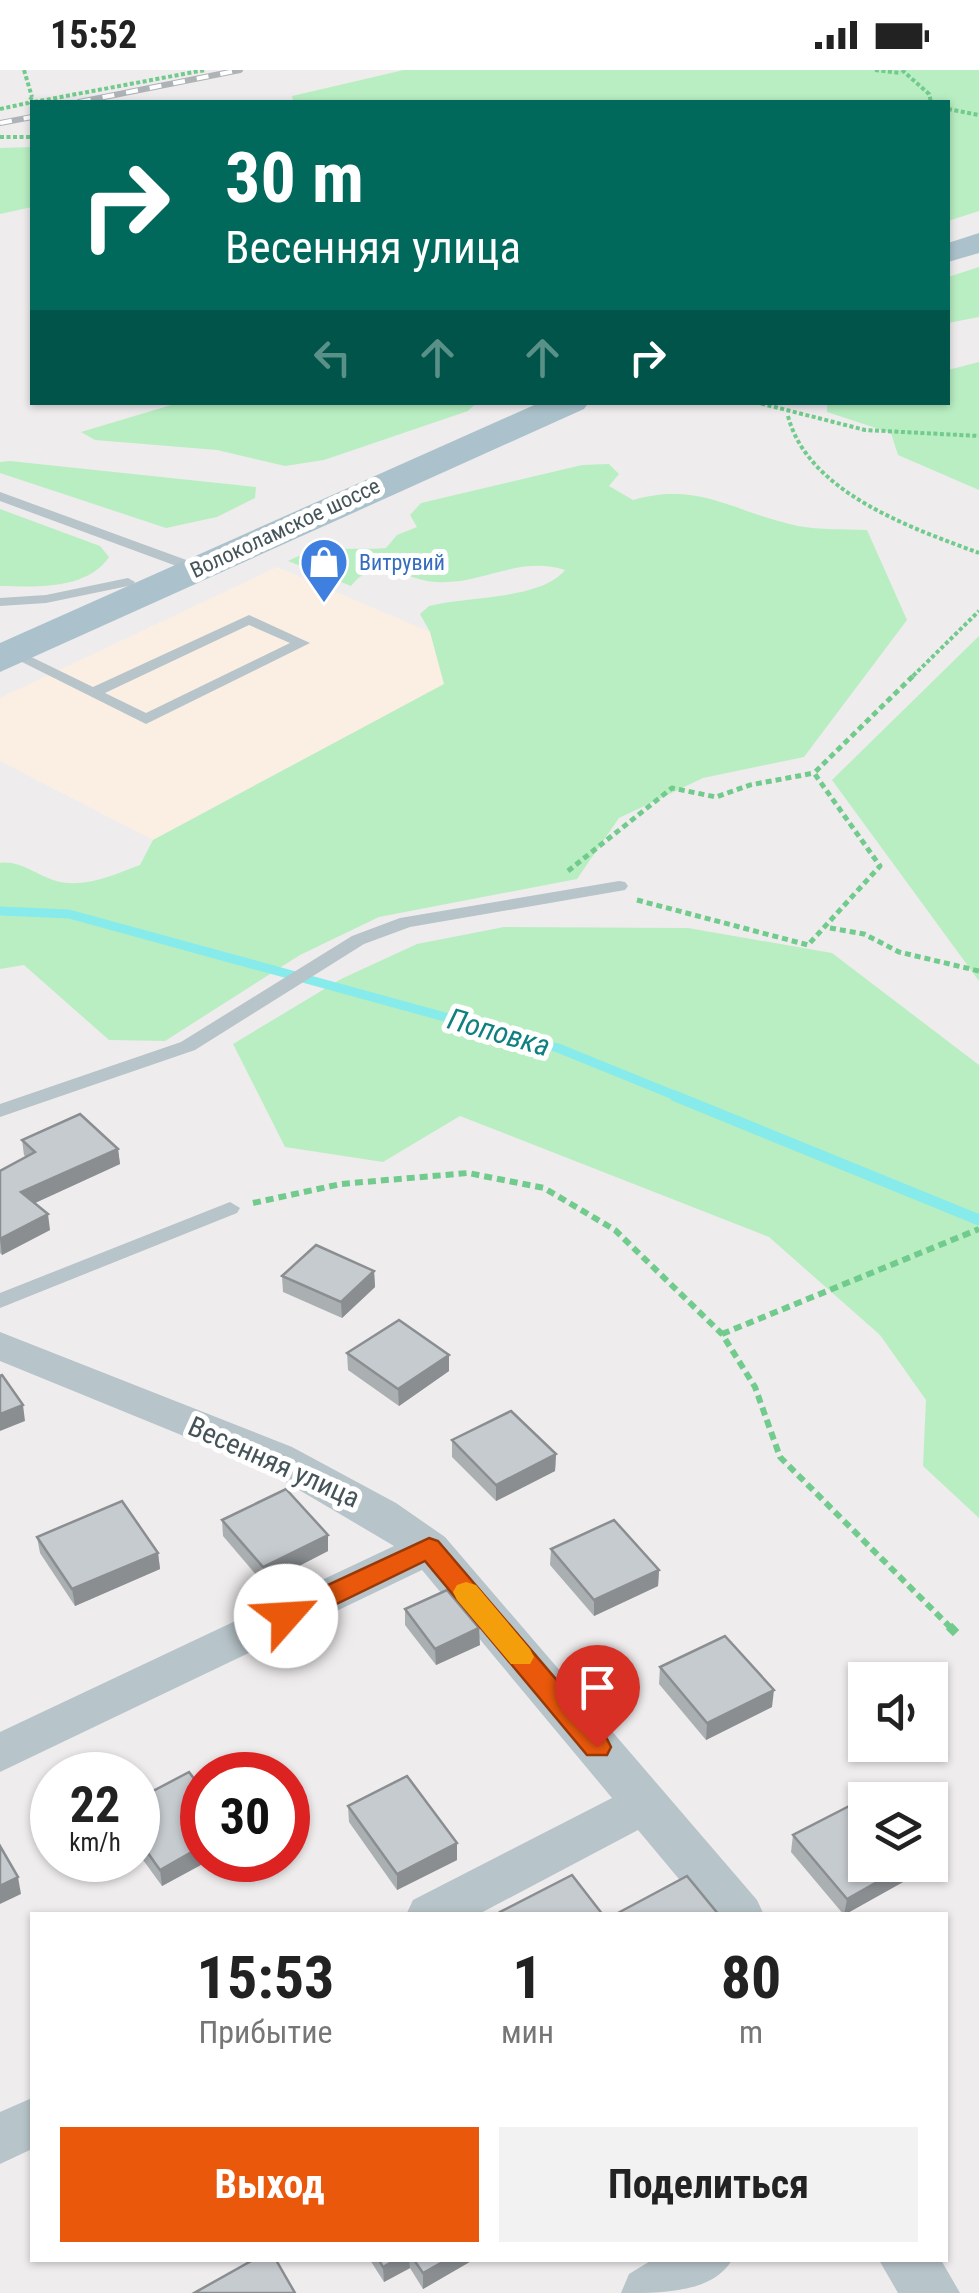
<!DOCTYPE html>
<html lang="ru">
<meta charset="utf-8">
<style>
:root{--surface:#fff;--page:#f2f2f2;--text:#222;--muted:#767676;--accent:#ea580c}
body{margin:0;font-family:"Roboto Condensed",sans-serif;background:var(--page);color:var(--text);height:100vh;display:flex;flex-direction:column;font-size:38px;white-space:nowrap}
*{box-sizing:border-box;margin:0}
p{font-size:32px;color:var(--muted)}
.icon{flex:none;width:55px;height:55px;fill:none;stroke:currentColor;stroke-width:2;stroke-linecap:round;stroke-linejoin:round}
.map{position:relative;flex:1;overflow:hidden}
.panel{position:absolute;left:30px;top:1842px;width:918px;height:350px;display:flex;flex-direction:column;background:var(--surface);border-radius:0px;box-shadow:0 2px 8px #0004}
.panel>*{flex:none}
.hud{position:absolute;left:30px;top:30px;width:920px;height:305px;border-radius:0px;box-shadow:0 2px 8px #0004;background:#00695c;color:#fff;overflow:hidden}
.fabs{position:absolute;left:848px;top:1592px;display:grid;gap:20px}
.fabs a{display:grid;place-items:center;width:100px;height:100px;border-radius:0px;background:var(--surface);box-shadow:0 2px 8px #0004;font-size:50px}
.speed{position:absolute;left:30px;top:1682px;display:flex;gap:20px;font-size:50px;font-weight:700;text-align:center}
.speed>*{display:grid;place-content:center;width:130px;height:130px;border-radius:50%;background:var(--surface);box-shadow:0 2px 8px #0004;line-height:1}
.speed small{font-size:25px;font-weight:400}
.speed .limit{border:15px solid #d22;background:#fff;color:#111}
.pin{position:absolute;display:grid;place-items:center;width:85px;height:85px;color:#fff;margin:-102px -42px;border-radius:50% 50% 50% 0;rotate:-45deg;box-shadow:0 0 10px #0007}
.pin .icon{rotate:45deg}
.me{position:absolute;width:110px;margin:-55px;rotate:64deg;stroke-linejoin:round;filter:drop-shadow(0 0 8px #0008)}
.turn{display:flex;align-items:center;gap:35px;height:210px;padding:0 30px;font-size:45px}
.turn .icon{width:130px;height:130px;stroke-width:2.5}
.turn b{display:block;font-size:70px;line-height:85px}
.lanes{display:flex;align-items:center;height:95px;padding:0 30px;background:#0003;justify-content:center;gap:50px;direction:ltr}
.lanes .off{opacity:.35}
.eta{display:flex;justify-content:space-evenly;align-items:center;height:170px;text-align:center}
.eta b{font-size:60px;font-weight:700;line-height:70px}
.button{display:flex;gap:20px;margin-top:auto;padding:20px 30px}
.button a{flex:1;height:115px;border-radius:0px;background:var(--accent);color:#fff;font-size:40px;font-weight:700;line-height:115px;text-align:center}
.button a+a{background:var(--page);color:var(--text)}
.status{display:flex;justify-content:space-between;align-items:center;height:70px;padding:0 50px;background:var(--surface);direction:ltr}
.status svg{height:28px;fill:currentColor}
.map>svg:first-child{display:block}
</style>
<div class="status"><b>15:52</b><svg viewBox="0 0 49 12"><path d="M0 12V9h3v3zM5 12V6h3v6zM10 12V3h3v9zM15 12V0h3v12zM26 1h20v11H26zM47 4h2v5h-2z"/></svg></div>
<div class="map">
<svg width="979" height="2223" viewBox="0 0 979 2223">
<rect width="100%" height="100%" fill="#efeced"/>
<polygon fill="#fbefe4" points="277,497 430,562 444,614 153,770 0,691 0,628"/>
<g fill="#b9eec2">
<polygon points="404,0 979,0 979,141 948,151 948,32 293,32 292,26"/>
<polygon points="32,77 32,137 0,144 0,78"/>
<polygon points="979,197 979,247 948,253 948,207"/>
<polygon points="979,292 979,420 898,385 891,363 827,342 827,333 948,332 948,300"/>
<polygon points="178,333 178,332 476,333 468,341 324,390 285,396 217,380 95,370 81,362"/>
<polygon points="10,391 256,417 255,428 217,447 166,458 0,403 0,392"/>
<path d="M609,394L619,404L609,416L633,430C700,411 735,443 798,456C820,460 845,459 867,460L907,550L804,687L703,708L619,748L577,809L379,847L300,885L165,971L109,970L24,895L0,899V793C19,790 35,804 53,810C82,820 113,805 140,795L153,770L444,614L430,562L420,544L429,536C466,526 541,530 565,500C519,485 482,515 436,512C403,510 377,483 351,516L288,491C322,473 349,481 386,478L397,465L417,457L410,445L421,433L582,395Z"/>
<path d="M0,439L100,476L109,487C87,520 35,517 0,516Z"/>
<polygon points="979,566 979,911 832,710"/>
<polygon points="504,857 688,858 832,883 979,995 979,1448 923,1396 926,1330 880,1265 769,1167 460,1046 383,1092 285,1077 233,974 341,909 417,874"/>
</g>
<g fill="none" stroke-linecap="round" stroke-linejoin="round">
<polyline stroke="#86ebea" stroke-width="9" points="0,841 69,844 558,978 681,1028"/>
<polyline stroke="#86ebea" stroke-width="11" points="675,1026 979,1150"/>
<g stroke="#71cb8c" stroke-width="4" stroke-dasharray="4 2.5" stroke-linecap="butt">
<polyline points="24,0 32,27"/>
<polyline points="875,0 901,3"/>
<polyline points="902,0 929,24 931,32"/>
<polyline points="34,32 205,0"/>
<polyline points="0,39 28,33 32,27"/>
<polyline points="948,39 979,45"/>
<polyline points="0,67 32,67"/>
<polyline points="755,332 865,360 979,366"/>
<path d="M788,346C808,423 912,458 979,483"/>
<polyline points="913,606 979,541"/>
</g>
<g stroke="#71cb8c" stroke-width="5" stroke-dasharray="6 4" stroke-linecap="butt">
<polyline points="568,801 672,718 716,727 750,715 814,703"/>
<polyline points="637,830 808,875 880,796 814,703 916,603"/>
<polyline points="830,858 864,864 899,882 979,901"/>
</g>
<g stroke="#71cb8c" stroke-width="6" stroke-dasharray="8 5" stroke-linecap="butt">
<polyline points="253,1133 341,1114 468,1103 544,1118 615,1160 722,1264 755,1317 780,1387 951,1558"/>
<polyline points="722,1264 979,1159"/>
</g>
<polyline stroke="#71cb8c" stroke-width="9" stroke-dasharray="10 6" stroke-linecap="butt" points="949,1556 960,1567"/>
<g fill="#b7c4c9" fill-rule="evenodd">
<polygon points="0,422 200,495 202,498 190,501 0,431"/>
<polygon points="128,508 135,512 133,515 46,533 0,536 0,528 46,525"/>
<path d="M249,545L310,573L146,654L4,583L7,580H17L93,617ZM249,555L290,573L146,643L105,623Z"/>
<polygon points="619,811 625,812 628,816 625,820 410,857 364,874 195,980 0,1047 0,1034 181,972 352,866 400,848"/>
<polygon points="230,1132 240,1138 237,1143 0,1238 0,1223"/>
</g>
<g fill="#b7c4c9" fill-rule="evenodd">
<polygon points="0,1262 292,1377 396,1433 445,1467 757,1830 764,1845 709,1845 638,1760 477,1845 406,1845 413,1830 612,1728 422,1500 0,1702 0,1662 394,1476 262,1398 0,1291"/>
<polygon points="32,2028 32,2079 0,2094 0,2042"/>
<path d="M652,2190H732C712,2223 663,2223 621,2223L629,2204Z"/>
<polygon points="879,2190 941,2190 960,2223 898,2223"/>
</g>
<g fill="#abc2cc" fill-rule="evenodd">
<polygon points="979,163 979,183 948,192 948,173"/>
<polygon points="541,332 589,332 584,339 0,602 0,573"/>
</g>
<g stroke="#aeb3b7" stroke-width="6">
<g id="rail">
<polyline points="79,32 240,0"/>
<polyline points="0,53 32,47"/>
</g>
</g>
<use href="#rail" stroke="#fff" stroke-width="4" stroke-dasharray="12" stroke-linecap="butt"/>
</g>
<g fill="#aaafb2">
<polygon points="22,1070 118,1079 120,1094 35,1133 50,1160 2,1185 0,1183 0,1101 26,1087 24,1085"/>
<polygon points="374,1201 375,1217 342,1248 283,1222 282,1206"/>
<polygon points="347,1283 449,1285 449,1301 399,1336 348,1300"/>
<polygon points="452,1370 556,1384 555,1401 496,1431 452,1387"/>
<polygon points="222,1450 328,1465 328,1481 264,1514 223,1466"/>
<polygon points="37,1467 158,1483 160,1499 75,1536 40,1483"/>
<polygon points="551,1479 659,1500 658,1516 594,1546 550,1495"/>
<polygon points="405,1539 480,1575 436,1595 405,1555"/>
<polygon points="660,1597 772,1637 706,1670 659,1614"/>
<polygon points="138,1729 202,1790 210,1790 162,1816 138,1783"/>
<polygon points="348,1736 457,1773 457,1790 397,1820 349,1752"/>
<polygon points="793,1765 912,1807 844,1845 791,1782"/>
<polygon points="370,2190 473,2190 423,2219 410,2198 384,2212"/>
</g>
<g fill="#8b8e91">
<polygon points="118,1079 120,1094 24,1138 21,1122"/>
<polygon points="48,1144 50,1160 2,1185 0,1169"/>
<polygon points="374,1201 375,1217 342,1248 341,1232"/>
<polygon points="449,1285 449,1301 399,1336 398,1319"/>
<polygon points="23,1335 25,1351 0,1361 0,1344"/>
<polygon points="556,1384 555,1401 496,1431 496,1415"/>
<polygon points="328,1465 328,1481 264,1514 263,1497"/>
<polygon points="158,1483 160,1499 75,1536 72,1519"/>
<polygon points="659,1500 658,1516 594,1546 594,1530"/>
<polygon points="479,1558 480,1575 436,1595 435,1579"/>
<polygon points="774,1620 772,1637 706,1670 707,1653"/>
<polygon points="457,1773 457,1790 397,1820 397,1804"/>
<polygon points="202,1776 202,1790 210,1790 162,1816 160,1800"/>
<polygon points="907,1795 914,1795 912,1807 844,1845 847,1829"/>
<polygon points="18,1807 21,1824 0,1834 0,1816"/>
<polygon points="395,2190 409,2190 410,2198 384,2212 383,2197"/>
<polygon points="446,2190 473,2190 423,2219 423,2203"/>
</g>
<g fill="#c6cbcf" stroke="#8b8e91" stroke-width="2.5">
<polygon points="80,1044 118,1079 21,1122 48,1144 0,1169 0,1101 35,1082 22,1070"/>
<polygon points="316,1175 374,1201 341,1232 282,1206"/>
<polygon points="399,1250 449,1285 398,1319 347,1283"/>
<polygon points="2,1305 23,1335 0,1344 0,1306"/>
<polygon points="511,1341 556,1384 496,1415 452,1370"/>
<polygon points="286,1419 328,1465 263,1497 222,1450"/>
<polygon points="122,1431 158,1483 72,1519 37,1467"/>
<polygon points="614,1450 659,1500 594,1530 551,1479"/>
<polygon points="447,1520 479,1558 435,1579 405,1539"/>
<polygon points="725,1566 774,1620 707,1653 660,1597"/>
<polygon points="189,1702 202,1719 202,1776 160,1800 138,1769 138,1729"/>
<polygon points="407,1706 457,1773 397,1804 348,1736"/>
<polygon points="861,1730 865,1735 865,1795 907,1795 847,1829 793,1765"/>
<polygon points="0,1776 18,1807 0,1816"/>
<polygon points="572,1805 603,1845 502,1845 500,1842"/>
<polygon points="687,1806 719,1845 616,1844"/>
<polygon points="253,2190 276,2190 295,2223 194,2223"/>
<polygon points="379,2190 395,2190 383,2197"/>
<polygon points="414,2190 446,2190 423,2203"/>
</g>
<polygon fill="#ea580c" stroke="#983908" stroke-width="2.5" points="429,1468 438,1471 607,1669 611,1677 607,1685 587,1685 425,1491 295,1554 286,1557 272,1546 276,1539"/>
<polygon fill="#f59e0b" points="466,1512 476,1515 530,1579 534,1587 530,1594 511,1594 457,1530 453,1522 457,1515"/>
<defs>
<g id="shop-pin" transform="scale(2.5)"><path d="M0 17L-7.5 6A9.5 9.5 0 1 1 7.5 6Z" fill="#3f7fe0" stroke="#fff"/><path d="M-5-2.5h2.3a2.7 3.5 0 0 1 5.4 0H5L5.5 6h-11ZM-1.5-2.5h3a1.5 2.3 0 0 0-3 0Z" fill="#fff"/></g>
</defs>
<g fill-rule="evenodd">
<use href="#shop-pin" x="324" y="492"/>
</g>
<g text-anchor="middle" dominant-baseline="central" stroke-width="10" stroke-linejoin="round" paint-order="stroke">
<g font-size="22" fill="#455459" stroke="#fff">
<text transform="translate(285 458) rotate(-25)">Волоколамское шоссе</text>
</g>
<g font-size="22" fill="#366cbe" stroke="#fff" text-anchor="start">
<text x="359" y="492">Витрувий</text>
</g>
<g font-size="28" fill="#455459" stroke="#fff">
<text transform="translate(274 1392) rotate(24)">Весенняя улица</text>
</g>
<g font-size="30" font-style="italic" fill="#0d807f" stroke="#fff">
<text transform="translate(499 962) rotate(16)">Поповка</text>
</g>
</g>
</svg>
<div class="fabs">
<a><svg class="icon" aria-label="sound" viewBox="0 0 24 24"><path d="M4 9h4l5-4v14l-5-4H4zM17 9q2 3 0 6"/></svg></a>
<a><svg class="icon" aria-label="layers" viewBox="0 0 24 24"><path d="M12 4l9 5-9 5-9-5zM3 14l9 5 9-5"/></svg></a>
</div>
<div class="speed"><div>22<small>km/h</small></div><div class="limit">30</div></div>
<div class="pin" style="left:597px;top:1677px;background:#d93025"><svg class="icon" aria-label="arrive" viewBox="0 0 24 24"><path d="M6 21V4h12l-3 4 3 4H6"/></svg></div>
<svg class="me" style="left:286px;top:1546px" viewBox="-20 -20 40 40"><circle r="19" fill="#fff"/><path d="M0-13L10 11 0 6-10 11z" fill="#ea580c"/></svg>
<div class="hud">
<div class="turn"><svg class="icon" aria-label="right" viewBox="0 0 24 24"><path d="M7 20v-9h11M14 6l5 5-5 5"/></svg><div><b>30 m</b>Весенняя улица</div></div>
<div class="lanes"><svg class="icon off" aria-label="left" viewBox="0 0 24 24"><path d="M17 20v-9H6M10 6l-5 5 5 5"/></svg><svg class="icon off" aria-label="ahead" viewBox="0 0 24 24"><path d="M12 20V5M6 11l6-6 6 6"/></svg><svg class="icon off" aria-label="ahead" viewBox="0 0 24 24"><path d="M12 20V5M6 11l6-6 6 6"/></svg><svg class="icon" aria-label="right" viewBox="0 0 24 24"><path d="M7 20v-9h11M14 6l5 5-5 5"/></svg></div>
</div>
<section class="panel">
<div class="eta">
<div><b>15:53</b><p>Прибытие</p></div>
<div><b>1</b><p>мин</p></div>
<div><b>80</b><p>m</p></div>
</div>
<div class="button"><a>Выход</a><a>Поделиться</a></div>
</section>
</div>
